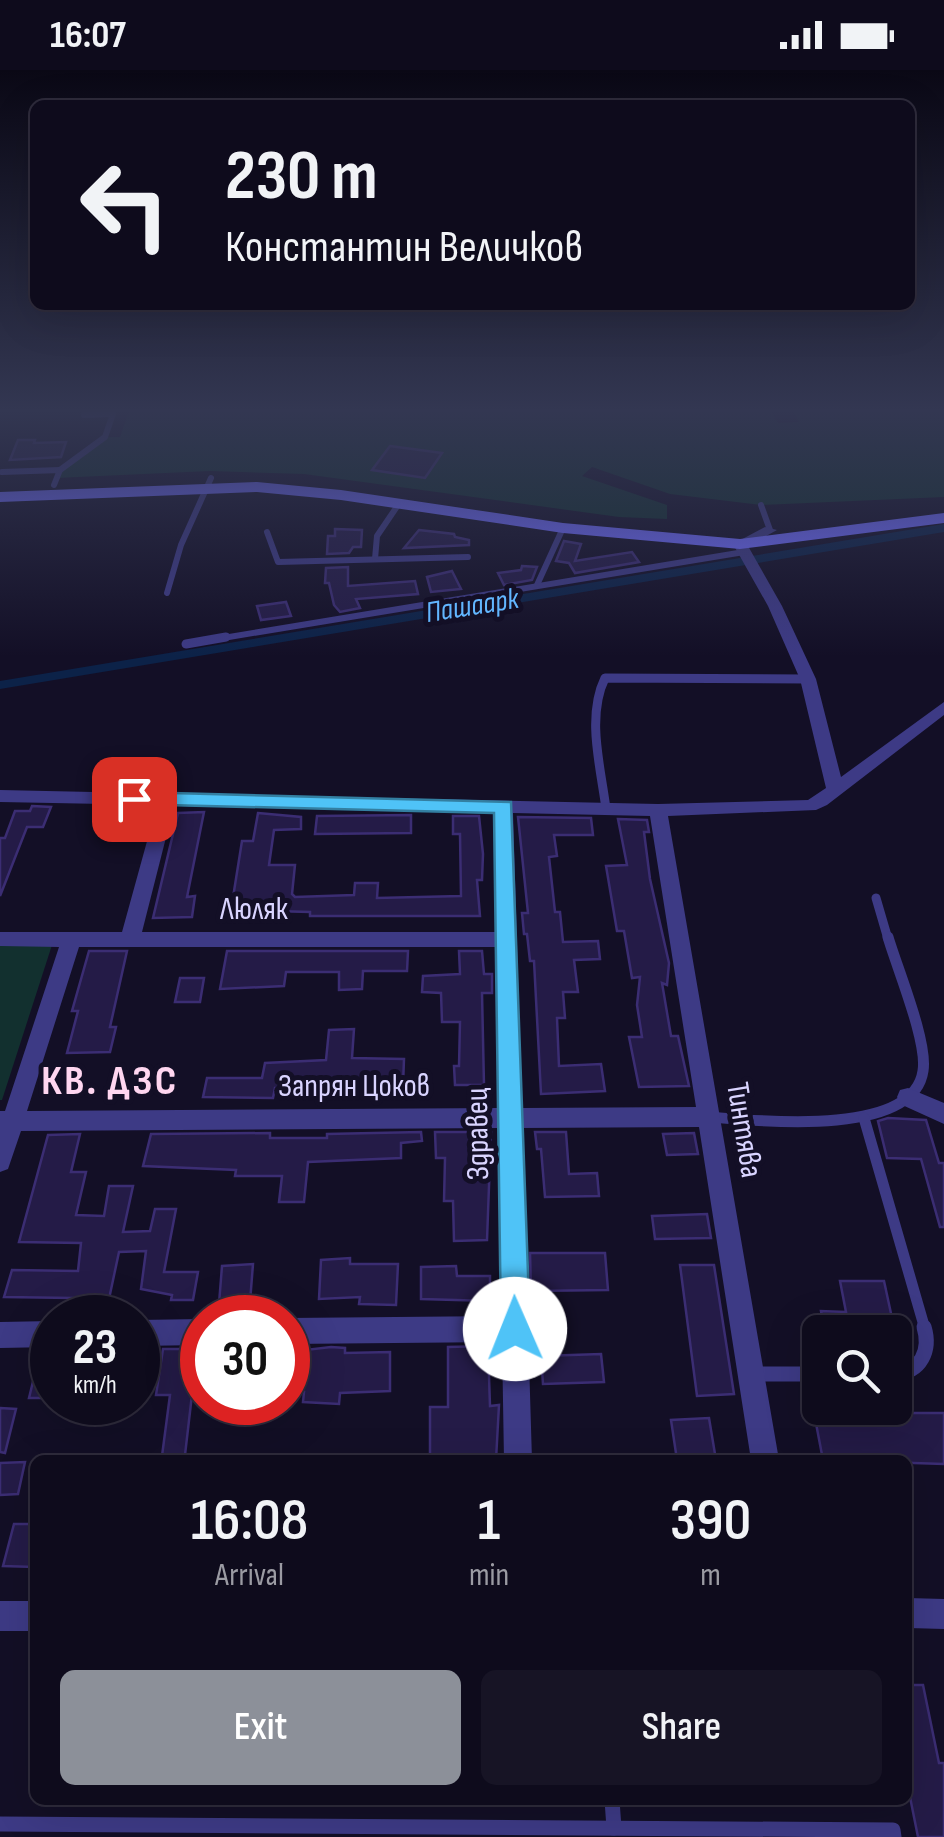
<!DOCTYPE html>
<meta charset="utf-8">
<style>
:root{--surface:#0e0b1c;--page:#171425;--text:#f1f3f6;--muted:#9b9ba3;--line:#2e2b3b;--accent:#8c9099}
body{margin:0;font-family:"Sofia Sans Condensed",sans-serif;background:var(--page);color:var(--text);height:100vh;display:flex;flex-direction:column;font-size:38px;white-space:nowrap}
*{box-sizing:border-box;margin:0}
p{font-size:32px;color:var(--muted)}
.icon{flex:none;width:55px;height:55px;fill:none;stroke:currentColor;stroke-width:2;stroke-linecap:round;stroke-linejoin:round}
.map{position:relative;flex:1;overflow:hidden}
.drawer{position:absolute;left:30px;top:1385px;width:882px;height:350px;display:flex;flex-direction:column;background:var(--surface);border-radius:15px;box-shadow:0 10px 40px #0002,0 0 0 2px var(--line)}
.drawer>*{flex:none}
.top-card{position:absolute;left:30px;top:30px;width:885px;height:210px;border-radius:15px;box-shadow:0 10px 40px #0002,0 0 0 2px var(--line);background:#0e0b1c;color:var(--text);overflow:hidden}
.tools{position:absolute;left:802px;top:1245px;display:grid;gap:20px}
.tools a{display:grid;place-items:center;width:110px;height:110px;border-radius:15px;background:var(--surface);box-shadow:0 10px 40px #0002,0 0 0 2px var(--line);font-size:50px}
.speed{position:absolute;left:30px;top:1225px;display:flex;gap:20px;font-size:50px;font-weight:700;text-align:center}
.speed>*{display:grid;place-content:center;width:130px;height:130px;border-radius:50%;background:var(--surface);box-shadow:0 10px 40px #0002,0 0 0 2px var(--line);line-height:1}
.speed small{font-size:25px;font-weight:400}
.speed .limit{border:15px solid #d22;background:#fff;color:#111}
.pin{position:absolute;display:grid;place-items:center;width:85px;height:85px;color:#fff;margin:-42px;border-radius:20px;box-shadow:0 5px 15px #0006}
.me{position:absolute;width:110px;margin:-55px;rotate:359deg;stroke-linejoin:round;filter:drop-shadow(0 0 8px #0008)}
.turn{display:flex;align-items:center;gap:35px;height:210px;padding:0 30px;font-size:45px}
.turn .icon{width:130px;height:130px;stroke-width:2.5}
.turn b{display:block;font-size:70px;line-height:85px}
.eta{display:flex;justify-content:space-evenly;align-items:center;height:170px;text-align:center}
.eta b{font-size:60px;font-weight:600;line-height:70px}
.button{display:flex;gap:20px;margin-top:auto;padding:20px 30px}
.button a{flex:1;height:115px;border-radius:15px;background:var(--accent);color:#fff;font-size:40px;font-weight:600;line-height:115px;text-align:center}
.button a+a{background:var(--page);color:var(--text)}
.status{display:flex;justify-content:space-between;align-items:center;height:70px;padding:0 50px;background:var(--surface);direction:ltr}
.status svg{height:28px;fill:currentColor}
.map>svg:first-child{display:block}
</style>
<div class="status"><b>16:07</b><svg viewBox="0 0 49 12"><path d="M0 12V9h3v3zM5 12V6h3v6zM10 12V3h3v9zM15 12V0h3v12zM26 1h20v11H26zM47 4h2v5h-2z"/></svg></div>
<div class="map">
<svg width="944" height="1767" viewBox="0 0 944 1767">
<rect width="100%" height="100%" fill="#130f26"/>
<g fill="#12302f" fill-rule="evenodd">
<path d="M86,339H770L778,353L799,352L792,339H944V427L761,435L670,424L592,397L582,406L667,435V449L619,447L304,404L210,401L56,408L60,400L105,367H120L129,341ZM390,376L441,383V384L425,408L373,399Z"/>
<polygon points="0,875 52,875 2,1030 0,1030"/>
</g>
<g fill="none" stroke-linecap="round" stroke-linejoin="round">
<polygon fill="#0c2248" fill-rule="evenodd" points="944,454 944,462 0,619 0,611"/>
</g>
<g fill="#241b47" stroke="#3b2d73" stroke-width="2.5">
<polygon points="18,370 35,370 34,373 66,372 61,387 10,390"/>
<polygon points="390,376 442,383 425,408 372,400"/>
<polygon points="335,459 362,460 361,477 353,477 349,483 327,484 328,466 335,466"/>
<polygon points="419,460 454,464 455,467 469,470 469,475 404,478"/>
<polygon points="564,471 581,474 575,491 632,482 639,492 575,503 569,493 556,491"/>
<polygon points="522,496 537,497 532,510 504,515 498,503 521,500"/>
<polygon points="348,497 348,516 415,511 418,524 356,529 360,538 340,542 334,535 329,513 325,513 326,498"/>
<polygon points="452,501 461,519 431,522 427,507"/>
<polygon points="286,532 291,546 261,550 257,536"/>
<polygon points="32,736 51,737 43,757 27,757 0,826 0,768 5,768 15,741 30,741"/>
<polygon points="204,742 187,827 195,826 192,847 153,848 178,743"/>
<polygon points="258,743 301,747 301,759 274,760 269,795 295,795 292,824 295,827 354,825 355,813 378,813 377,828 461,826 460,764 453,764 453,746 479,746 483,784 482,810 477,810 480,846 310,846 310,842 231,840 242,771 253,771"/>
<polygon points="411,745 411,763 315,764 317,746"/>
<polygon points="518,747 591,748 593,765 554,765 557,786 549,787 555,842 560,842 563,872 598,871 600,889 574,890 578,922 563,922 565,948 557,948 559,996 601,994 605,1021 541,1024 534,891 530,891 527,864 524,864 522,843 528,843"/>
<polygon points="618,749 647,750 649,762 644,762 650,809 669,893 667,915 662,913 671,966 678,966 689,1016 639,1017 629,967 642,967 637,935 640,907 632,908 624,861 617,861 606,796 627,795"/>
<polygon points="89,881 127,881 110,957 116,957 110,982 67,983 78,941 72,941"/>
<polygon points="227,881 408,881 407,901 363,901 362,919 339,920 339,902 286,902 284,916 220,919"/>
<polygon points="459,881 482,881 484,904 492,904 492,923 482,923 484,1015 455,1015 454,996 459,996 460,952 442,952 441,923 422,922 423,906 460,904"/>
<polygon points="180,908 204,908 200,932 175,932"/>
<polygon points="354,959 352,988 404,989 403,1016 314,1016 275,1018 273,1028 203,1027 207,1008 262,1008 265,993 326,990 329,960"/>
<polygon points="888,1048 926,1050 939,1093 944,1093 944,1157 940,1157 921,1089 887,1088 878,1051"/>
<polygon points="421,1062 422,1071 401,1073 401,1088 308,1092 304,1132 279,1132 282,1106 235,1106 236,1100 143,1096 151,1064 270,1063 270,1068 327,1068 327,1064"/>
<polygon points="435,1062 491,1062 487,1170 454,1171 453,1131 444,1131 445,1088 436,1088"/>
<polygon points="535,1062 566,1062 569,1104 597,1103 599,1126 545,1127 541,1079 537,1079"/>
<polygon points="694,1063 698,1084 667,1085 663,1064"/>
<polygon points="80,1064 71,1102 86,1102 76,1145 104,1146 109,1116 133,1116 123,1162 150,1161 155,1139 176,1139 164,1202 198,1202 193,1230 171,1230 172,1225 141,1219 146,1181 119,1182 106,1243 70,1244 73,1228 4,1227 12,1200 78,1201 81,1173 19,1172 48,1065"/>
<polygon points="707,1144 711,1168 655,1169 652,1146"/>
<polygon points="530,1183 605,1183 608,1220 531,1221"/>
<polygon points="350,1188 350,1194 398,1194 396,1235 359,1234 360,1227 319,1229 321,1190"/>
<polygon points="253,1194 250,1232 219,1234 222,1196"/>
<polygon points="680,1195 714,1195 734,1324 697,1326"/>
<polygon points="456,1196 457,1206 490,1206 490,1231 421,1229 421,1197"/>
<polygon points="840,1211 884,1211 895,1262 825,1262 821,1241 846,1242"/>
<polygon points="488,1276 490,1336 499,1335 496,1390 430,1390 430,1337 448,1337 448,1277"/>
<polygon points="331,1277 345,1278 345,1283 390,1282 390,1321 340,1323 339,1334 303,1332 304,1322 288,1322 288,1282"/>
<polygon points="163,1279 192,1279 187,1316 193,1316 185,1385 162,1386 170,1325 156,1325"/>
<polygon points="40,1283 52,1283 52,1328 29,1328"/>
<polygon points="601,1284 604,1312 543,1314 541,1286"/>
<polygon points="0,1338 16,1339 5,1383 0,1382"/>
<polygon points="814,1343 944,1343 944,1394 823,1390"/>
<polygon points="709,1348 716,1390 677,1390 671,1350"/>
<polygon points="25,1392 18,1424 0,1425 0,1393"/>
<polygon points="14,1454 35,1454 35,1497 3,1496"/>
<polygon points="908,1615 923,1615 939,1693 944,1693 944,1767 918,1767 908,1717"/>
</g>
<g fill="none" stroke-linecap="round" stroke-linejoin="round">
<g stroke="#3d3a85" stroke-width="6">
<polyline points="60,400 105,367 113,344 84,345"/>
<polyline points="2,402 60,400 54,415"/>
<polyline points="761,435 770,460"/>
<polyline points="267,462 278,492 468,487"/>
<polyline points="375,489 377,466 398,435"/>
<polyline points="537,515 563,458"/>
<polyline points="167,523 181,475 211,408"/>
<polyline points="211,570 744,482"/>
</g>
<g stroke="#3d3a85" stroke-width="9">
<polyline points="186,574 226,567"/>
<path d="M606,739C601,698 586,647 605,608L808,609"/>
<polyline points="876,828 888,869"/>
</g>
<g stroke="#3d3a85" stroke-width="11">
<path d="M710,1047C757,1051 913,1068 923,1001C928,972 897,898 888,867"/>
<polyline points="864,1048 925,1259"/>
</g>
<g stroke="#3d3a85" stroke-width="15">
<path d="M895,1303C921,1303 931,1280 924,1257"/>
<polyline points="752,1304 820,1304"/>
<polyline points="612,1730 614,1758"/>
<polyline points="0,1754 893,1760 894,1767"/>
</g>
<g fill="#3d3a85" fill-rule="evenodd">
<path d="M765,457L777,460L748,476L782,536L816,609L841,707L944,632V645L827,735L816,740L668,746L779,1390H751L699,1057L522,1058L532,1390H504L502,1272L288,1274V1248L502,1246L500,1058L21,1061L8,1099L0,1102V1041H5L59,877L0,876V862H122L157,735L0,732V720L658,734L808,730L826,718L800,609L768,536L733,474ZM174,736L495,743L497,862H142ZM513,743L650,746L696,1037L522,1038ZM79,877H497L499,1038L27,1041Z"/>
<polygon points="908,1018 944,1033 944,1054 900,1034 897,1027 900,1020"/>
<polygon points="202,1249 202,1275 138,1276 138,1250"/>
<polygon points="52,1251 52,1277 0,1278 0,1252"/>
<polygon points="908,1528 944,1529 944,1559 908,1558"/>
<rect x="0" y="1531" width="35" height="30"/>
</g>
<polygon fill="#6f6bff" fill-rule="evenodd" points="257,412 341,420 563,453 740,469 944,443 944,453 740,479 563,463 341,430 257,422 0,432 0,422"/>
</g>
<linearGradient id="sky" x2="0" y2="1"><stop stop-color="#0a0815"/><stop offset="0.58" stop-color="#333752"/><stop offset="1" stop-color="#333752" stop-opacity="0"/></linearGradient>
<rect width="944" height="587" fill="url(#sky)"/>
<polygon fill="#4fc3f7" stroke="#337fa1" stroke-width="2.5" points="134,722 511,732 530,1259 526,1269 515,1273 505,1269 501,1259 494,743 127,734 127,724"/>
<g text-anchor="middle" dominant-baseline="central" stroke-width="10" stroke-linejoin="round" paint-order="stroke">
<g font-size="30" font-style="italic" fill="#62b6ff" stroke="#130f26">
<text transform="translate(472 536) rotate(-9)">Пашаарк</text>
</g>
<g font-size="32" fill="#d9d4ff" stroke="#130f26">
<text x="254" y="839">Люляк</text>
<text x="354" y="1016">Запрян Цоков</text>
<text transform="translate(744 1060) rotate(81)">Тинтява</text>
<text transform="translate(478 1064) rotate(-91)">Здравец</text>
</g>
<g font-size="42" font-weight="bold" letter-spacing="2.5" fill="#ffd6f0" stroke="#130f26">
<text x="110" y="1011">КВ. ДЗС</text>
</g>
</g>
</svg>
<div class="tools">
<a><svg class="icon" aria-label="search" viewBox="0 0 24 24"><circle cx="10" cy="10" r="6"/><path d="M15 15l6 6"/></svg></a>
</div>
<div class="speed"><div>23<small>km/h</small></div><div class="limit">30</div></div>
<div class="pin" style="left:134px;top:729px;background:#d93025"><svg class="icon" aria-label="arrive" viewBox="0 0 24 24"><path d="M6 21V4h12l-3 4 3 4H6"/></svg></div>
<svg class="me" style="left:515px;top:1259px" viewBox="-20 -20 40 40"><circle r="19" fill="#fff"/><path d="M0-13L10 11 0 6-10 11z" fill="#4fc3f7"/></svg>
<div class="top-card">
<div class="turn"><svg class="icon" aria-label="left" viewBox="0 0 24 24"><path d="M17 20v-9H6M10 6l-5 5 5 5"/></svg><div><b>230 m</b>Константин Величков</div></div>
</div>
<section class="drawer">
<div class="eta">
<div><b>16:08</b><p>Arrival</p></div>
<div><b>1</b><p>min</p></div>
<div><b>390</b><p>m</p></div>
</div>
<div class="button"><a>Exit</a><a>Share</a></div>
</section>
</div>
